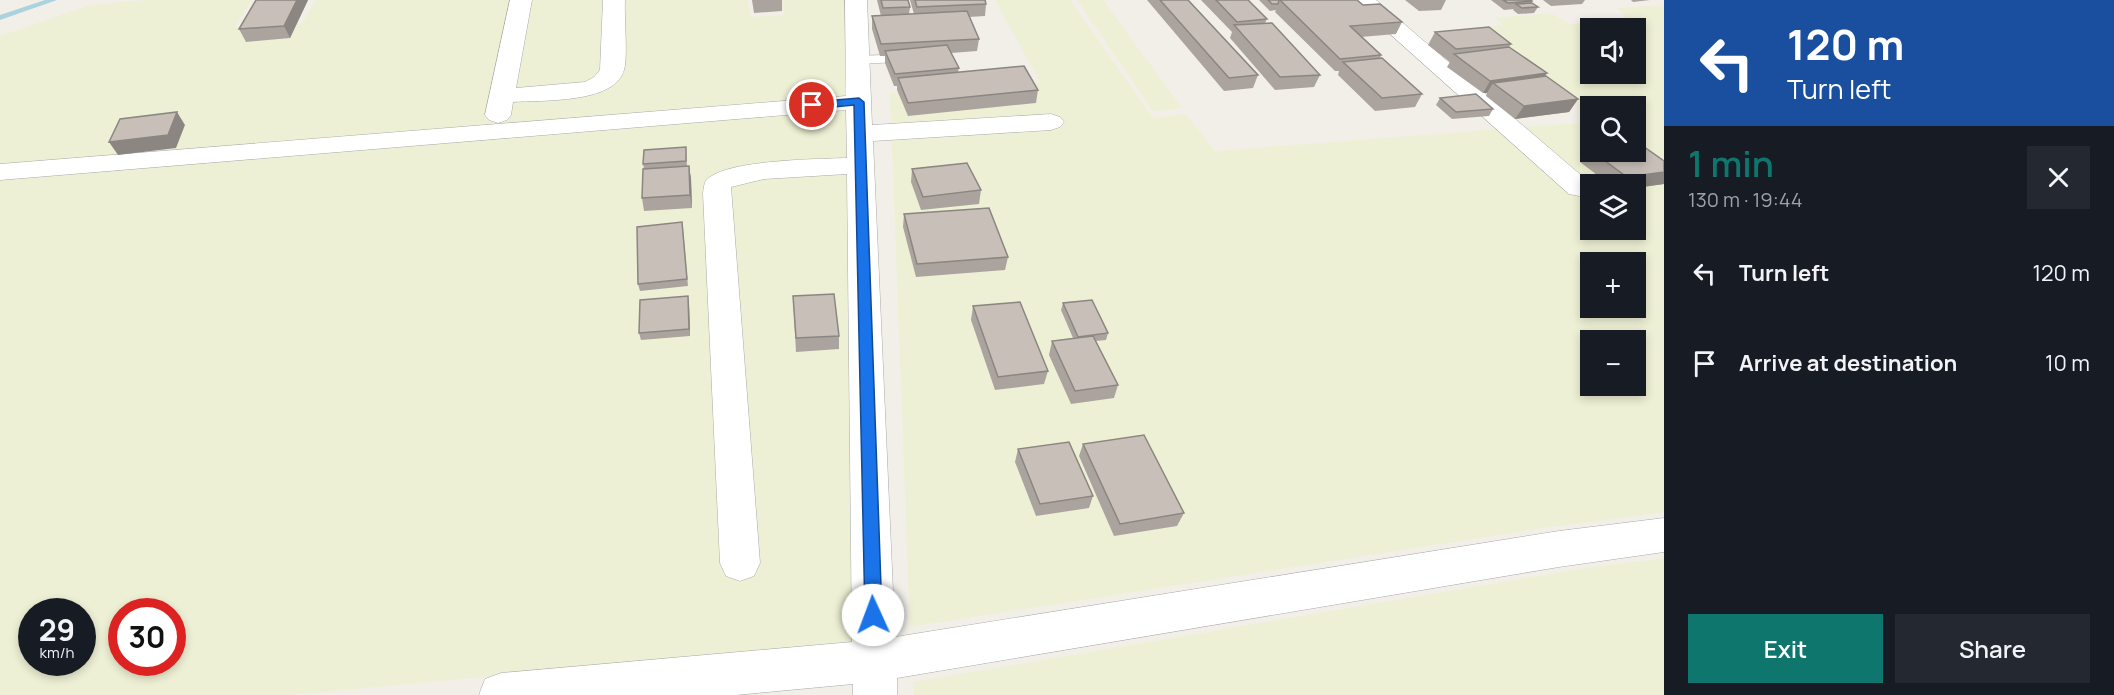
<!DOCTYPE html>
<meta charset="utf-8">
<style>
:root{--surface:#171b24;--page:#242831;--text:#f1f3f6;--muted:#9ea1a6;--accent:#0f766e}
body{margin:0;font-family:Manrope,sans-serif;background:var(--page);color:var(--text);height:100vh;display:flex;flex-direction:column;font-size:22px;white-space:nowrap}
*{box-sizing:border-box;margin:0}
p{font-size:20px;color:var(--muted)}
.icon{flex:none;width:33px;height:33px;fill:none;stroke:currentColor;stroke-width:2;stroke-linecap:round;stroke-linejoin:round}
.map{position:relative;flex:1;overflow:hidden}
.drawer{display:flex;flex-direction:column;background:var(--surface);width:450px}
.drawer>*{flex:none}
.banner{background:#1a4fa0;color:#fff;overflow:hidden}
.controls{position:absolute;left:1580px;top:18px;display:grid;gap:12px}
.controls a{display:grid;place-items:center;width:66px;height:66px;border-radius:0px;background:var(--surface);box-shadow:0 3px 9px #0003;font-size:30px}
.speed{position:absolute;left:18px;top:598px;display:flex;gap:12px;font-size:30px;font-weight:700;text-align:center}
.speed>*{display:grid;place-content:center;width:78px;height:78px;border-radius:50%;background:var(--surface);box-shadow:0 3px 9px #0003;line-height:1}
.speed small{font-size:15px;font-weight:400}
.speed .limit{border:9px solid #d22;background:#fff;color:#111}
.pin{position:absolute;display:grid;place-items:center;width:51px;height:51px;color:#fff;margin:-26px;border:3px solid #fff;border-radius:50%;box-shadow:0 2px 6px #0007}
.me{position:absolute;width:66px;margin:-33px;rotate:358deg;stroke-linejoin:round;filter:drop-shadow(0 0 4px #0008)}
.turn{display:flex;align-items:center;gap:21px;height:126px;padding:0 24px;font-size:27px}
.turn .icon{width:78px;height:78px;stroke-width:2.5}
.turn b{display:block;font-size:42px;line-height:51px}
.round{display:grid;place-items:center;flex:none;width:63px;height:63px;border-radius:0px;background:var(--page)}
.headline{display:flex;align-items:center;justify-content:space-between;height:102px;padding:0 24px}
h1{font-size:36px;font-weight:600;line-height:45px;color:var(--accent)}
.cta{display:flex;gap:12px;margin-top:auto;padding:12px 24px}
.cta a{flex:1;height:69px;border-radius:0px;background:var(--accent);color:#fff;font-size:24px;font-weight:600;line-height:69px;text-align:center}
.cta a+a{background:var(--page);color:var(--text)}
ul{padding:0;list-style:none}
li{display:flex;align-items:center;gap:18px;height:90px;padding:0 24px}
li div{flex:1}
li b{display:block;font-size:22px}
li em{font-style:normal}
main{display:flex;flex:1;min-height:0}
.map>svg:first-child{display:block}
</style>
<main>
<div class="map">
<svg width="1664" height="695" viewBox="0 0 1664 695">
<rect width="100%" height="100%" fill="#f2efe9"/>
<g fill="#eef0d5" fill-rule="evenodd">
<path d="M145,0H252L235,27L302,23L316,0H747L751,17L784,15L782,0H854L866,641L292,695H0V36L90,5ZM32,612H82V663H32ZM122,612H172V663H122Z"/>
<path d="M995,0H1070L1153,118L1186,114L1215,151L1590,122V152H1635V106H1590V116L1478,29L1504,25L1495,18L1551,13L1570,24L1627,19L1617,8L1664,5V512L1543,528L910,627L890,93L985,91L986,85L1040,82ZM1590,28H1635V74H1590ZM1590,184H1635V230H1590ZM1590,262H1635V308H1590ZM1590,340H1635V386H1590Z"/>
<polygon points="1077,0 1103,0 1182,108 1153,111"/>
<polygon points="1664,558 1664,695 914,695 913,682 1579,569"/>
</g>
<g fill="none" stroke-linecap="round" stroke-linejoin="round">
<polygon fill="#aad3df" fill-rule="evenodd" points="45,0 57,0 0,20 0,15"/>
<g stroke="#a9a9a9" stroke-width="1">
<polygon id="service" points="912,54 917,55 919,58 917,61 858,64 851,60 858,56"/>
</g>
<g stroke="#a9a9a9" stroke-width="1">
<g id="minor">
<path d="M510,0H532L516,88L585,82L594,77L600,70L603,0H625C624,16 628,57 624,70C615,104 541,100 513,102L511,115L507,120L498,123L489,120L485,115Z"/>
<path d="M845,0H867L872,125L1051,114L1060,117L1064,122L1060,127L1051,130L873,141L895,637L1559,531L1664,518V552L1559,567L897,678V695H853V684L736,695H479L485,679L501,673L852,642L847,174L764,179L731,187L760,563L754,576L740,581L726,576L720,563L703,193C704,187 704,180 710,177C733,160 817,159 847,158L846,110L0,180V164L846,96Z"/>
<polygon points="1352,0 1376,0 1589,182 1589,194 1579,196 1569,194"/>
</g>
</g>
<use href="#service" fill="#fff" fill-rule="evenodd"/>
<use href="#minor" fill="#fff" fill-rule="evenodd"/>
</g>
<g fill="#aba49e">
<polygon points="256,0 308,0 290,38 246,42 239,29"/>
<polygon points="752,0 782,0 782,11 754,13"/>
<polygon points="877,0 908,0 910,7 909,14 914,14 910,0 985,0 986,4 985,16 969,17 979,39 977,51 951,53 959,68 958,72 1038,90 1036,103 908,116 897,90 897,86 894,86 885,63 885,56 880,56 872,29 872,16 881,16"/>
<polygon points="1147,0 1188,0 1258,75 1253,88 1224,91"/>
<polygon points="1201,0 1248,0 1267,19 1265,23 1320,75 1314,87 1275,90 1230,38 1232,32"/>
<polygon points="1259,0 1357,0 1363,5 1402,22 1396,34 1361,37 1381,55 1380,59 1422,94 1415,107 1375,111 1338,75 1339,71 1335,71 1275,12 1276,10 1270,11"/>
<polygon points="1405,0 1446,0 1441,10 1419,11"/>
<polygon points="1491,0 1531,0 1532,1 1532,3 1538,7 1534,13 1518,14 1513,10 1514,9 1504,10"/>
<polygon points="1543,0 1585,0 1582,4 1551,6"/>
<polygon points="1631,0 1650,0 1633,2"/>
<polygon points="1435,32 1511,44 1509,47 1547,73 1545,76 1578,99 1569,112 1515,119 1486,96 1487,93 1483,93 1447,67 1450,62 1428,45"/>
<polygon points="1440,98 1493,109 1489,116 1452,119 1436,105"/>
<polygon points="686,147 687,166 689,166 691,179 692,208 644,211 642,198 644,169 643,164"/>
<polygon points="1590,148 1590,152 1635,152 1664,161 1664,184 1635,188 1635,184 1609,184 1580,162"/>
<polygon points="912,169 981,190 979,204 921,210 911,182"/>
<polygon points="904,214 1008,257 1005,270 916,277 903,227"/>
<polygon points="683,229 688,286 640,291 638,284"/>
<polygon points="793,296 839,336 839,349 796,352"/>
<polygon points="689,303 690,336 641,340 639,333"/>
<polygon points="1063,303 1108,333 1106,340 1096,341 1118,385 1114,398 1071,404 1049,355 1052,341 1073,338 1061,310"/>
<polygon points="973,306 1048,371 1044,384 995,390 971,320"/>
<polygon points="1083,444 1184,513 1177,526 1114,536 1079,456"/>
<polygon points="1018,449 1093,496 1089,508 1036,516 1015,462"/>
</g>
<g fill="#8b8681">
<polygon points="297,0 308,0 290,38 284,26"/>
<polygon points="1547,73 1539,85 1493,83 1487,93 1483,93 1490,81"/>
<polygon points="1578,99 1569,112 1515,119 1524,106"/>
<polygon points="177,112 185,125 176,148 118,155 109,142"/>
<polygon points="689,166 691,179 692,208 690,195"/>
<polygon points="1664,172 1664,184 1635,188 1635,184 1622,184 1627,177"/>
<polygon points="688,296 689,303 690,336 689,329"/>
</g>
<g fill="#c7bfb8" stroke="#8b8681" stroke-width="1.5">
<polygon points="256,0 297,0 284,26 239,29"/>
<polygon points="881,0 908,0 910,7 883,8"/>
<polygon points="915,0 985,0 986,4 917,7"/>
<polygon points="1160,0 1188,0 1258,75 1229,78"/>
<polygon points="1216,0 1248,0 1267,19 1237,22"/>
<polygon points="1268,0 1279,0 1278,4 1272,4"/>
<polygon points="1280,0 1357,0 1363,5 1380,4 1402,22 1350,26 1381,55 1340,59"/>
<polygon points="1503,0 1531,0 1532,1 1508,3"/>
<polygon points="1532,3 1538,7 1522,8 1516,4"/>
<polygon points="967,11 979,39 881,44 872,16"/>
<polygon points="1272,23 1320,75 1280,77 1234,25"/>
<polygon points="1489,27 1511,44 1456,49 1435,32"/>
<polygon points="947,45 959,68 895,74 885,51"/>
<polygon points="1509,47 1547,73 1490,81 1454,54"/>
<polygon points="1382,58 1422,94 1382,98 1343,62"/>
<polygon points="1024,66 1038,90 908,103 898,78"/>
<polygon points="1546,76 1578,99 1524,106 1493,83"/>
<polygon points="1476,94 1493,109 1456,112 1440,98"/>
<polygon points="177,112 168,135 109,142 120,119"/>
<polygon points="1635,142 1637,142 1664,161 1664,172 1627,177 1593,152 1635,152"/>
<polygon points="686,147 686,161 643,164 644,150"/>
<polygon points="967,163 981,190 923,197 912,169"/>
<polygon points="689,166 690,195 642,198 643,169"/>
<polygon points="989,208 1008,257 917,264 904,214"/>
<polygon points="682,222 687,279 638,284 637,227"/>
<polygon points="834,294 839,336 796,338 793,296"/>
<polygon points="688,296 689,329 639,333 640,300"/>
<polygon points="1092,300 1108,333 1078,337 1063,303"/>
<polygon points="1020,302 1048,371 998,377 973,306"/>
<polygon points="1093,336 1118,385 1075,391 1052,341"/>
<polygon points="1144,435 1184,513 1120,524 1083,444"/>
<polygon points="1069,442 1093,496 1040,504 1018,449"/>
</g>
<polygon fill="#1a73e8" stroke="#114b97" stroke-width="1.5" points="859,98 864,102 882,615 879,621 873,623 867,621 865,615 854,105 812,109 806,105 812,102"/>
</svg>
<div class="controls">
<a><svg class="icon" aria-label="sound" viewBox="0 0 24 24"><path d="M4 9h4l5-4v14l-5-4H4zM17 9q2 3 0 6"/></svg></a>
<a><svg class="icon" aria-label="search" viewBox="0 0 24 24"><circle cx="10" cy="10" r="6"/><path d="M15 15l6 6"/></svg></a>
<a><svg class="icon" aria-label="layers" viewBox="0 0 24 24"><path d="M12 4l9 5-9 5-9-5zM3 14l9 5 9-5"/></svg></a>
<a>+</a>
<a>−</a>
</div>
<div class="speed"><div>29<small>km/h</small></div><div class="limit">30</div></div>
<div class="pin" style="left:812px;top:105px;background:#d93025"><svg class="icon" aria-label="arrive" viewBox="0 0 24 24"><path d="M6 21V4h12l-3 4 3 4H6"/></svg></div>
<svg class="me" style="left:873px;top:615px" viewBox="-20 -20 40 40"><circle r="19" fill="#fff"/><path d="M0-13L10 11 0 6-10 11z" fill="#1a73e8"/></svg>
</div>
<section class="drawer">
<div class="banner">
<div class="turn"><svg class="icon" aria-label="left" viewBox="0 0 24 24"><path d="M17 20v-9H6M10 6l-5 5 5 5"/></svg><div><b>120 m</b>Turn left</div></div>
</div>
<div class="headline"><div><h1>1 min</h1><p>130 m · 19:44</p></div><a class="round"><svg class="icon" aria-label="close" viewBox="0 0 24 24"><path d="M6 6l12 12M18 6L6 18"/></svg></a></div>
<ul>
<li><svg class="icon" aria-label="left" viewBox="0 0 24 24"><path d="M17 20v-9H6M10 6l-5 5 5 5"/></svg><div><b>Turn left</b></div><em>120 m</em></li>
<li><svg class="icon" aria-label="arrive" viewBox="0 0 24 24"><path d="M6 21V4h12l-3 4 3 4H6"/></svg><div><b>Arrive at destination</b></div><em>10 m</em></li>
</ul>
<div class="cta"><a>Exit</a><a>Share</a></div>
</section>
</main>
